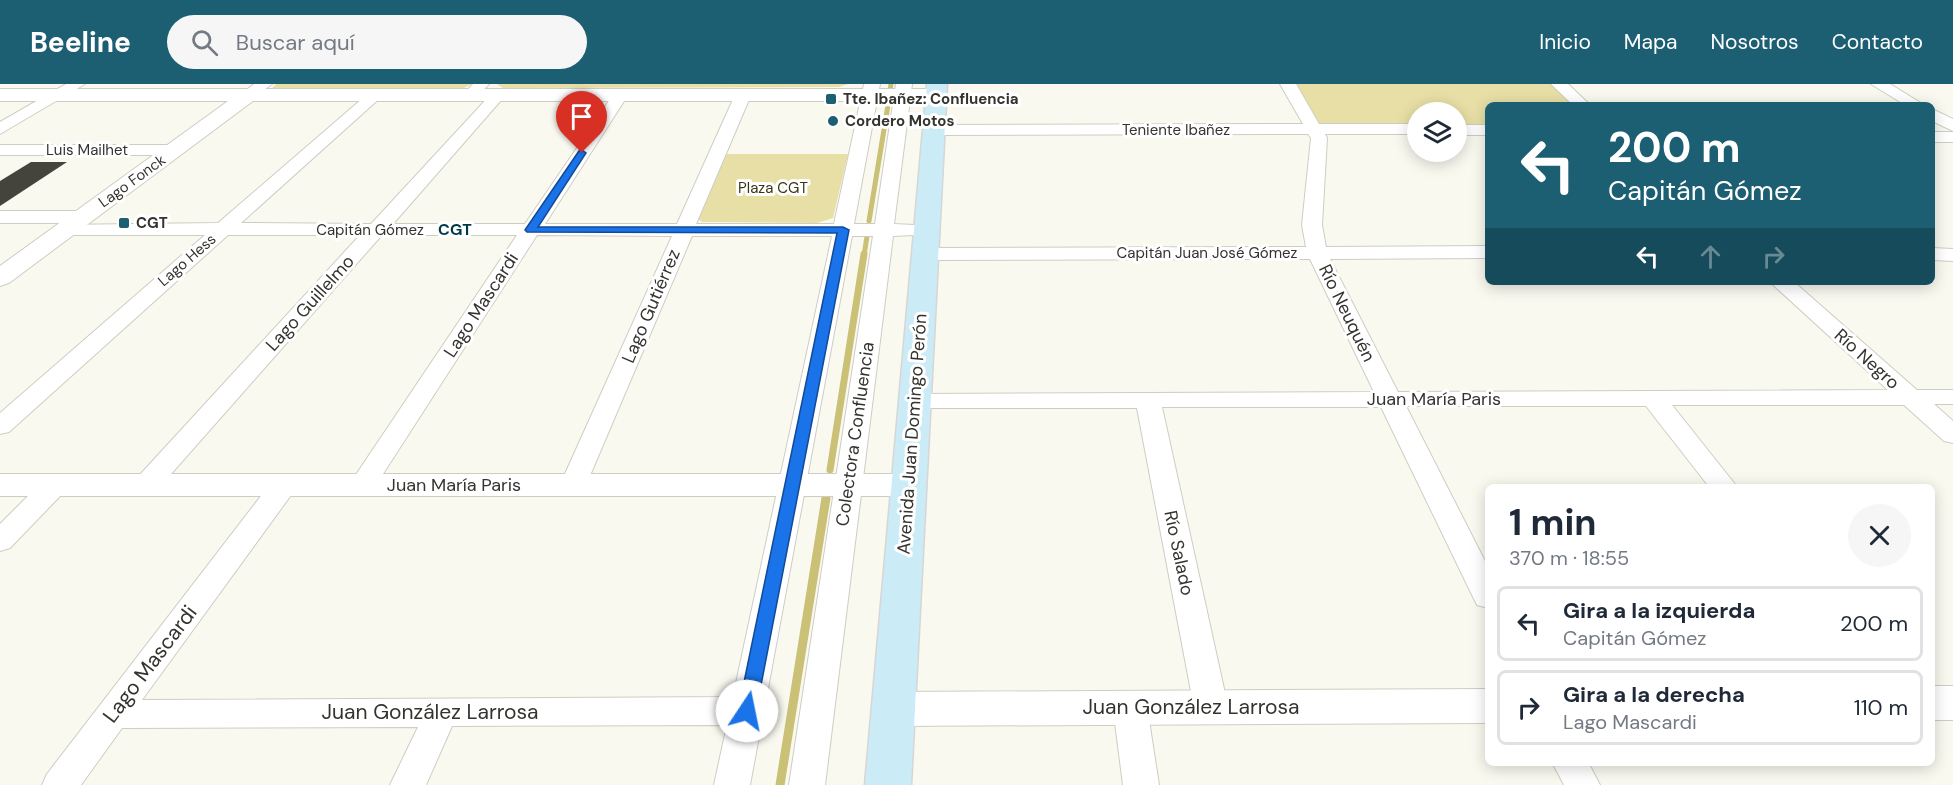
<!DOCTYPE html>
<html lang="es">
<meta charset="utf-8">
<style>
:root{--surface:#fff;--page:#f6f6f7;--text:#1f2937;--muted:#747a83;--line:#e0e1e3;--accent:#1c5e72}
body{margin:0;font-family:"DM Sans",sans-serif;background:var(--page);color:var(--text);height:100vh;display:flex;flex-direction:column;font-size:22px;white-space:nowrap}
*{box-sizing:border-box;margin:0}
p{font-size:20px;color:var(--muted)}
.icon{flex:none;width:33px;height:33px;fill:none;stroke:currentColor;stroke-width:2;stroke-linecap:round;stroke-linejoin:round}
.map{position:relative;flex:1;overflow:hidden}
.side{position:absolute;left:1485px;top:400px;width:450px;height:282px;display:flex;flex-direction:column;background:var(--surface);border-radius:9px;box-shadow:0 3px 15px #0003}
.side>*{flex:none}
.hud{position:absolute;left:1485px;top:18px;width:450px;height:183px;border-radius:9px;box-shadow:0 3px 15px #0003;background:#1c5e72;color:#fff;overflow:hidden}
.fabs{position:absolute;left:1407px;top:18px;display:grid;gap:12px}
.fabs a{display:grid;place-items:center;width:60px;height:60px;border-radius:50%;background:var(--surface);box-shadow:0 3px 15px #0003;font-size:30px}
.pin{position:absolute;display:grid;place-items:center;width:51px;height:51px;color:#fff;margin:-62px -26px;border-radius:50% 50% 50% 0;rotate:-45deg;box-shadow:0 0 6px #0007}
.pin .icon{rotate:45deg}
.me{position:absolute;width:66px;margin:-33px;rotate:11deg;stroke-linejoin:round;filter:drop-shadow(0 0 4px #0008)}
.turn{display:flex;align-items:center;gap:21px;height:126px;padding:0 24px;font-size:27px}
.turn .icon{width:78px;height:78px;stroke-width:2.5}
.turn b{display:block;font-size:42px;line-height:51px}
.lanes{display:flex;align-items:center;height:57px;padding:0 24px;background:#0003;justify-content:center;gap:30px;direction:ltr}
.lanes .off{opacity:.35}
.round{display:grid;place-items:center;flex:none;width:63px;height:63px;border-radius:32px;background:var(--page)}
.head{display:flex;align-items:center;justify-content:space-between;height:102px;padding:0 24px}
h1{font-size:36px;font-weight:700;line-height:45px}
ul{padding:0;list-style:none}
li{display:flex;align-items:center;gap:18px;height:75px;margin:0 12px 9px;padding:0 12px;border:3px solid var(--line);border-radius:9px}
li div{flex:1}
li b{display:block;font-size:22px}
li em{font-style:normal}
header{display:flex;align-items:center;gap:36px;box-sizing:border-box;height:84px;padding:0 30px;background:var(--accent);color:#fff}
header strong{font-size:28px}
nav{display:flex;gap:33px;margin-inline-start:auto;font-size:21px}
.search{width:420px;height:54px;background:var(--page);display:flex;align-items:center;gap:15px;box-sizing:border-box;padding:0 21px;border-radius:33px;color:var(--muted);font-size:22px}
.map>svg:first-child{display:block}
</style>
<header>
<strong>Beeline</strong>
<div class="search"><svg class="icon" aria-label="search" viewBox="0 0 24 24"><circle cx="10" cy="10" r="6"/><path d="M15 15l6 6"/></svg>Buscar aquí</div>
<nav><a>Inicio</a><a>Mapa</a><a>Nosotros</a><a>Contacto</a></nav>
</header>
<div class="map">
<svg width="1953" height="701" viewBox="0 0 1953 701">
<rect width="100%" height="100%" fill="#faf9f0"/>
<g fill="#e7dfa5">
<polygon points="276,0 472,0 458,7 271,5"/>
<polygon points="497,0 848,0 839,3 503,4"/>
<polygon points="1288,0 1551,0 1573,21 1488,21 1488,42 1457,42 1456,28 1418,28 1417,42 1314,42"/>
<polygon points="725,70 848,70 833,134 817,139 702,138 698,135"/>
</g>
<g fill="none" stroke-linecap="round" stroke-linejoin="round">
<g stroke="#cac076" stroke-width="5">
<polyline points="890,7 891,0"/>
<polyline points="869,137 889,15"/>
<polyline points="864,172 867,152"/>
</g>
<polyline stroke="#cac076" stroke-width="7" points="830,386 864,170"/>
<polyline stroke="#cac076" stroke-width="9" points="780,701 826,414"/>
</g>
<polygon fill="#45443c" points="31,78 67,78 0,122 0,97"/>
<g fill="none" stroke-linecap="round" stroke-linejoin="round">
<g stroke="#cecdc4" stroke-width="2">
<g id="minor">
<polygon points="66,0 85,0 0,50 0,38"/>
<polygon points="254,0 272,0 253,14 243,14 240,11"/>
<polygon points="473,0 489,0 476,14 466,14 463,11"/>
<polygon points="864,0 880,0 854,140 875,140 896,0 912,0 894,140 934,142 937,146 934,150 893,152 825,701 789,701 873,152 852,152 750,701 714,701 727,641 452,642 426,701 390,701 418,643 122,644 81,701 42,701 47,690 274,395 284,392 294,395 297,401 294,407 142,616 733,613 832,152 692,152 586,401 583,407 573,410 563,407 560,401 672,152 537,151 372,407 362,410 352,407 349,401 517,151 382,151 156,407 146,410 136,407 133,401 136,395 360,151 228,151 9,348 0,350 0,329 205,151 66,151 59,149 56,145 59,141 218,139 370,8 380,8 383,11 380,14 241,139 371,140 493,8 503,8 506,11 503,14 393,140 525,140 615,8 620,6 628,11 545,140 677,140 735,11 743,6 751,11 696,140 834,140"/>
<polygon points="1280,0 1296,0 1319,40 1418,40 1418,50 1325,50 1327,54 1322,141 1326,163 1488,162 1488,174 1330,175 1398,308 1888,306 1770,198 1794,198 1917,306 1953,306 1953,320 1934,320 1953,337 1953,359 1944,357 1904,321 1672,321 1738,404 1710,404 1646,322 1406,322 1488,483 1488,524 1477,521 1473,513 1381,323 1162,323 1228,623 1223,633 1211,637 1199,633 1194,623 1137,324 915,324 906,322 903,317 906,312 915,310 1374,308 1310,175 925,176 918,174 915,170 918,166 925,164 1306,163 1302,141 1311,54 1308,50 934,51 926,46 934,41 1303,40"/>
<polygon points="1551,0 1568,0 1590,21 1573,21"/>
<polygon points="1871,0 1890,0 1924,21 1905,21"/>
<polygon points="1932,25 1953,35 1953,47 1932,37"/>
<rect x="1456" y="41" width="32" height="10"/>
<rect x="1932" y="48" width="21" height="10"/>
<polygon points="0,61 174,61 180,62 183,66 180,70 174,71 0,71"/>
<polygon points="0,127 82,127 89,129 92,133 89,137 82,139 0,139"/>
<polygon points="1932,164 1953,165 1953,177 1932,176"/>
<polygon points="55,392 65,395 68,401 65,407 10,464 0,467 0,440 45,395"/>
<polygon points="1130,609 1142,613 1147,623 1159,701 1123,701 1113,623 1118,613"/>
<polygon points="1553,680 1589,680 1600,701 1564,701"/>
</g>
</g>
<g stroke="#cecdc4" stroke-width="2">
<g id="tertiary">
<polygon points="0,5 936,5 943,7 946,11 943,15 936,17 253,17 9,199 0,202 0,182 228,17 0,17"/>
<polygon points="0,390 909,390 921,393 926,401 921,409 909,412 0,412"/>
<rect x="1932" y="602" width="21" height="34"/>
<polygon points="1488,605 1488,639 893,642 878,637 872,625 878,613 893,608"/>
</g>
</g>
<g stroke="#d6d6d5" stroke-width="3">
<polygon id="primary" points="927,0 947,0 911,701 865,701"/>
</g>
<use href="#minor" fill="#fff" fill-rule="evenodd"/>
<use href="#tertiary" fill="#fff" fill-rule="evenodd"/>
<use href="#primary" fill="#cbebf7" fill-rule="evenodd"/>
</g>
<polygon fill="#1a73e8" stroke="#114b97" stroke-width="1.5" points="582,66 586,69 538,143 843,143 849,146 756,627 754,632 747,634 741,632 738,627 837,149 527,148 525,146 579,67"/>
<g fill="#1c5e72" stroke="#fff" stroke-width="2">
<rect x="825" y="9" width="12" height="12" rx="3"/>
<circle cx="833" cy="37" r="6"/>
<rect x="118" y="133" width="12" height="12" rx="3"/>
</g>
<g text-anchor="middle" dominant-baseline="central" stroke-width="6" stroke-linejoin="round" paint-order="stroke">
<g font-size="15" font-weight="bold" fill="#34332f" stroke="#fff" text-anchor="start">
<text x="843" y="15">Tte. Ibañez: Confluencia</text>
<text x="845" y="37">Cordero Motos</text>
<text x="136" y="139">CGT</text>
</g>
<g font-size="15" fill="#34332f" stroke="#fff">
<text x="1176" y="46">Teniente Ibañez</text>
<text x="87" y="66">Luis Mailhet</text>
<text transform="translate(132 97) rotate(-36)">Lago Fonck</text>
<text x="370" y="146">Capitán Gómez</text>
<text x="1207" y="169">Capitán Juan José Gómez</text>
<text transform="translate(187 176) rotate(-41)">Lago Hess</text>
</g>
<g font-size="15" fill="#3a3514" stroke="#fff">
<text x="773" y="104">Plaza CGT</text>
</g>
<g font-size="16" font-weight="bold" fill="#003949" stroke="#fff">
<text x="455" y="145">CGT</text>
</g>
<g font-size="18" fill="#34332f" stroke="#fff">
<text transform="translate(310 219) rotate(-48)">Lago Guillelmo</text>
<text transform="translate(481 221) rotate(-57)">Lago Mascardi</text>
<text transform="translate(651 222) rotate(-67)">Lago Gutiérrez</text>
<text transform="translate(1347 229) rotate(64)">Río Neuquén</text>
<text transform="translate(1867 275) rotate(42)">Río Negro</text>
<text x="1434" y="315">Juan María Paris</text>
<text transform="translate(855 350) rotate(-82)">Colectora Confluencia</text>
<text transform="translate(912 350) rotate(-86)">Avenida Juan Domingo Perón</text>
<text x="454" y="401">Juan María Paris</text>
<text transform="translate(1179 469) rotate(78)">Río Salado</text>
</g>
<g font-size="21" fill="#34332f" stroke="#fff">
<text transform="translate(150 580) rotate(-53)">Lago Mascardi</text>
<text x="1191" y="623">Juan González Larrosa</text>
<text x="430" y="628">Juan González Larrosa</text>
</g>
</g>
</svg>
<div class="fabs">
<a><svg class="icon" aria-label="layers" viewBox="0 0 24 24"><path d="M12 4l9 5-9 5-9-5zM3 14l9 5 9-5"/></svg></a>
</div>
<div class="pin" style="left:582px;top:69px;background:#d93025"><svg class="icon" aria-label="arrive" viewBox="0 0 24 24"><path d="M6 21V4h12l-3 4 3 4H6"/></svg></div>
<svg class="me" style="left:747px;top:627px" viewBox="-20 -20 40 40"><circle r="19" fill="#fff"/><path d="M0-13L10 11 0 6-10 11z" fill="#1a73e8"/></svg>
<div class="hud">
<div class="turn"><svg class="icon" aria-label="left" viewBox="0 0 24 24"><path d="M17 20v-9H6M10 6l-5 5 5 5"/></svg><div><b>200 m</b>Capitán Gómez</div></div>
<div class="lanes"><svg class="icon" aria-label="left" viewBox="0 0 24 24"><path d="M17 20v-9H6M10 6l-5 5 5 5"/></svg><svg class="icon off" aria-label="ahead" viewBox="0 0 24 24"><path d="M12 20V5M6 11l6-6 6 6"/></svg><svg class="icon off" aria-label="right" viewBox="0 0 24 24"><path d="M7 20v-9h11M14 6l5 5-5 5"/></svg></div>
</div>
<section class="side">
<div class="head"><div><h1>1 min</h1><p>370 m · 18:55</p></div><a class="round"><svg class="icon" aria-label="close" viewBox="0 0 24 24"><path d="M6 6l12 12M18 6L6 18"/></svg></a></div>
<ul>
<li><svg class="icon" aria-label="left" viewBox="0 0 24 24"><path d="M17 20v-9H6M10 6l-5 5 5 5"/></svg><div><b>Gira a la izquierda</b><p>Capitán Gómez</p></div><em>200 m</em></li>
<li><svg class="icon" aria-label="right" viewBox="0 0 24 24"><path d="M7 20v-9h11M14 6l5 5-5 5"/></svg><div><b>Gira a la derecha</b><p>Lago Mascardi</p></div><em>110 m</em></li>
</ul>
</section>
</div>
